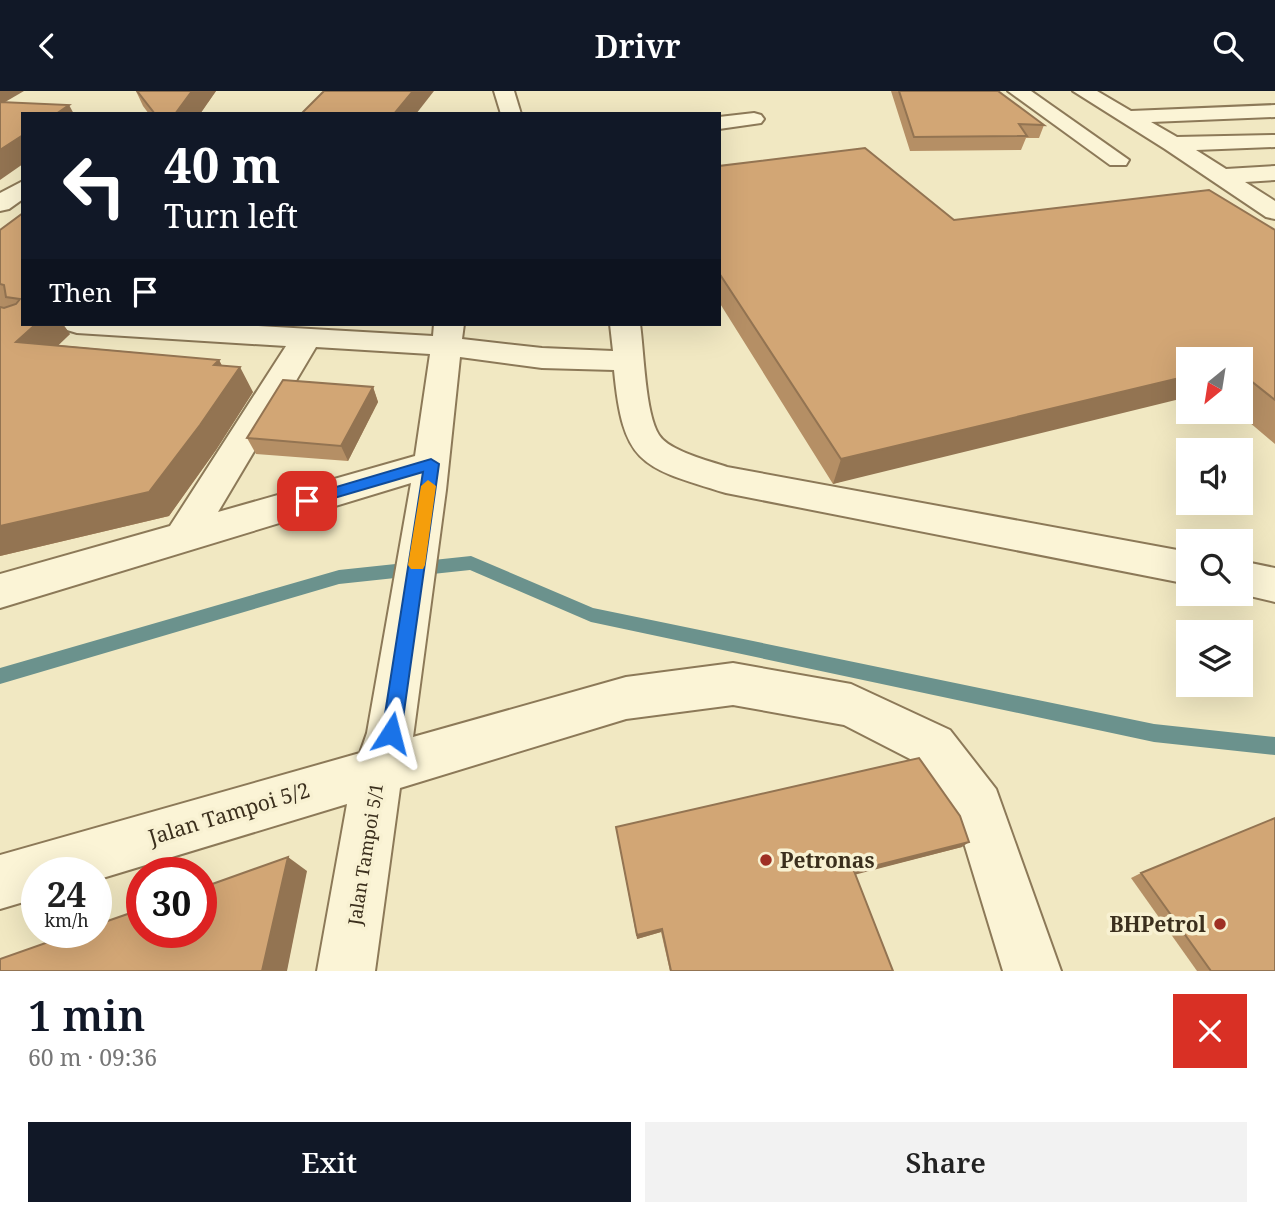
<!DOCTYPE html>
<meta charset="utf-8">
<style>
:root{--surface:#fff;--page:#f2f2f2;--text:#222;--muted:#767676;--accent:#111827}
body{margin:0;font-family:"Noto Serif",serif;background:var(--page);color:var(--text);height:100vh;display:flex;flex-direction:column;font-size:26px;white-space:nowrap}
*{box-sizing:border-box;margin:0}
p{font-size:23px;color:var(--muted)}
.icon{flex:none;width:38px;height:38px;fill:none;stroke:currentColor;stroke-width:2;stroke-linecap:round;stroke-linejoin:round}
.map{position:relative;height:880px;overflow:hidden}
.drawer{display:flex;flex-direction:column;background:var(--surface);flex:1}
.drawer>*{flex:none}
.banner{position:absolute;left:21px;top:21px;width:700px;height:214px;border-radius:0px;box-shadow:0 7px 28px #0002;background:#111827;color:#fff;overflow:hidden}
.needle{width:46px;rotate:210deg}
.controls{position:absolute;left:1176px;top:256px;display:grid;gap:14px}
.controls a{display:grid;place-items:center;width:77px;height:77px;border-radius:0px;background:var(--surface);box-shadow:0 7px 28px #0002;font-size:35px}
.speed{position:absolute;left:21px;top:766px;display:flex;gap:14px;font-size:35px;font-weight:700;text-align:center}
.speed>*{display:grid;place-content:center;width:91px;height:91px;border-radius:50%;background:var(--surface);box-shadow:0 7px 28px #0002;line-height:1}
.speed small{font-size:18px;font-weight:400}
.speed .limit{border:10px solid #d22;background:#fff;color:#111}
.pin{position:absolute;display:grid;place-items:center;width:60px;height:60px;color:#fff;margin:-30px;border-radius:14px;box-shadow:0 4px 10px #0006}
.me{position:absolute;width:77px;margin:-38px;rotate:9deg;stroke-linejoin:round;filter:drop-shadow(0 0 5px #0008)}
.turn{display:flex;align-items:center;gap:24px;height:147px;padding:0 28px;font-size:32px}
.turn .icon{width:91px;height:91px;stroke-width:2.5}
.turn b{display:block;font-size:49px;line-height:60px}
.then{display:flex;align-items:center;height:66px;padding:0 28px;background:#0003;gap:14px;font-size:26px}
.round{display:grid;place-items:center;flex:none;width:74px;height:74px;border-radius:0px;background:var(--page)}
.headline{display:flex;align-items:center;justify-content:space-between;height:119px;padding:0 28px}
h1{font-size:42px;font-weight:600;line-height:52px;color:var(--accent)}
.action{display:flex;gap:14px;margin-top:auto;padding:14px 28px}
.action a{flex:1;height:80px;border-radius:0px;background:var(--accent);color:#fff;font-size:28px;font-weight:600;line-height:80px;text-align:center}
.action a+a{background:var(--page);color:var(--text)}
header{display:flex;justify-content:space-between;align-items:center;height:91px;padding:0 28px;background:var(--accent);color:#fff;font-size:32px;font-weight:600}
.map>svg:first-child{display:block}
</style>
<header><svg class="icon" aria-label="back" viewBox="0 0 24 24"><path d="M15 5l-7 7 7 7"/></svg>Drivr<svg class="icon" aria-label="search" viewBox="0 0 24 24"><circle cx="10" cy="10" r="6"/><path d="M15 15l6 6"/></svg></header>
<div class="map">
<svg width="1275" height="880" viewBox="0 0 1275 880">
<rect width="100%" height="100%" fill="#f1e8c2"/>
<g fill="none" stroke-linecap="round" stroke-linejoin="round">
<polygon fill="#6b928d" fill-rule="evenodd" points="471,465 593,517 1154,633 1275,646 1275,664 1154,651 591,531 470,479 339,493 0,593 0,577 339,479"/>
<g stroke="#8c7958" stroke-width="4">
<g id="minor">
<polygon points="494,0 514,0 521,23 501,23"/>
<polygon points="1008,0 1031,0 1129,69 1126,74 1110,74"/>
<polygon points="1073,0 1097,0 1131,20 1275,14 1275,26 1151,31 1177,46 1275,44 1275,56 1196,59 1226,78 1275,75 1275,89 1245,91 1275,110 1275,128 1266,126 1165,58"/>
<polygon points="754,22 761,24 764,28 761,32 719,38 719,26"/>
<polygon points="23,90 23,108 9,118 0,120 0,102"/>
<path d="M62,233H224L433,245L434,233H464L462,248L542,257L613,260L610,233H640C644,260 645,323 659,344C669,360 710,370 727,376L1188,461V493L726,402C640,376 623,373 614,279L542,277L460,266L446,399L413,646L626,586L733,572L851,593L950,639L996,698L1061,880H1003L957,729L916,671L844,634L733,614L626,628L400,697L375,880H317L347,713L96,789V782H37V807L0,818V764L360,662L367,642L411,392L0,517V483L170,435L286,255L77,242L67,239ZM316,256L430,263L415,365L218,421Z"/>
<polygon points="1241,470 1275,477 1275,511 1237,502 1241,502"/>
</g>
</g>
<use href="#minor" fill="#fbf4d6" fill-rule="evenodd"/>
</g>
<g fill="#b58f65">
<polygon points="136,0 216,0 200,23 149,23 143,15"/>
<polygon points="891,0 998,0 1044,34 1039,47 1026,47 1021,59 910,60"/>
<polygon points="719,75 954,129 1275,139 1275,353 1236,320 1241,320 1241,268 833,393 719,211"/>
<polygon points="23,122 23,233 70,243 58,254 219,269 222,275 253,301 216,359 169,425 0,465 0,139"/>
<polygon points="373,296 378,311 348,370 256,363 247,347"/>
<polygon points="616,736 962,756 855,783 893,880 670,880 661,841 637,848"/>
<polygon points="1141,782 1275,880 1197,880 1131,787"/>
</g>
<g fill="#937452">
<polygon points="0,0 24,0 0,14"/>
<polygon points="192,0 216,0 200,23 175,23"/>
<polygon points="413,0 434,0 416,23 394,23"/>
<polygon points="69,14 74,23 56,23"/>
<polygon points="23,44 23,73 0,89 0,59"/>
<polygon points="36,233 63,233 70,243 36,276 16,251"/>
<polygon points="219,269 230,290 240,276 253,301 216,359 169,425 0,465 0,435 214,274"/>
<polygon points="1188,285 1188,306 833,393 841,368"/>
<polygon points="373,296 378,311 348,370 341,355"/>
<polygon points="969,751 962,756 850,785 854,780"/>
<polygon points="288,766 307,780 287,880 262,880"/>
<polygon points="662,838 661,841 637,848 637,844"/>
</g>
<g fill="#d2a675" stroke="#937452" stroke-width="2">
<polygon points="137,0 192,0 175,23 155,23"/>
<polygon points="324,0 413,0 394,23 301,23"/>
<polygon points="899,0 998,0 1044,34 1019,33 1027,45 914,46"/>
<polygon points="0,11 69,14 56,23 23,23 23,44 0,59"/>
<polygon points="865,57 954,129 1209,99 1275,139 1275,309 1241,282 1241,268 1188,268 1188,285 841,368 719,182 719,75"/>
<polygon points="23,122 23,233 36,233 16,251 219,269 214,274 240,276 200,334 149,401 0,435 0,216 4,217 16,213 20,208 6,206 4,194 0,193 0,139"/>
<polygon points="283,289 373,296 341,355 247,347"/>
<polygon points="919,667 960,725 969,751 854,780 893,880 671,880 662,838 637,844 616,736"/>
<polygon points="1275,727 1275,880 1211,880 1141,782"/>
<polygon points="288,766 262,880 0,880 0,868 74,842 96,842 96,834 142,818 142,842 201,842 201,797"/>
</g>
<polygon fill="#1a73e8" stroke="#114b97" stroke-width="2" points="431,368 439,373 401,642 398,649 391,651 384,649 382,642 423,381 307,415 300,410 302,406"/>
<polygon fill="#f59e0b" points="428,389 436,395 425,474 423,478 411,478 408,474 421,395"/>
<g fill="#9f3024" stroke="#f8f1d2" stroke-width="2.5">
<circle cx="766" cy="769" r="7"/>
<circle cx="1220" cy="833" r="7"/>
</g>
<g text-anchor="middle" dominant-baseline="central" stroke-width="7" stroke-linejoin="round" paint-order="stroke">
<g font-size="18" fill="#3b2f1d" stroke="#f8f1d2">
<text transform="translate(365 763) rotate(-81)">Jalan Tampoi 5/1</text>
</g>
<g font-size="21" fill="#3b2f1d" stroke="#f8f1d2">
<text transform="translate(229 722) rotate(-17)">Jalan Tampoi 5/2</text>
</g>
<g font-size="21" font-weight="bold" fill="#3b2f1d" stroke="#f8f1d2" text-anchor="start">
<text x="780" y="769">Petronas</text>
<text x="1206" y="833" text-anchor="end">BHPetrol</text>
</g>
</g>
</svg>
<div class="controls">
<a><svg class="needle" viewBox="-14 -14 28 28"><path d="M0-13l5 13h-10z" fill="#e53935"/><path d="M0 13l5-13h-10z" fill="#767676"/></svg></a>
<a><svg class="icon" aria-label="sound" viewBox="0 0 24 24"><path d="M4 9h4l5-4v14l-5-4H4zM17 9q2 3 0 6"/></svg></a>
<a><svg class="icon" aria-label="search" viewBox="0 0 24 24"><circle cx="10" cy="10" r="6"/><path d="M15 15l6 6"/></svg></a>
<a><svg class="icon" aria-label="layers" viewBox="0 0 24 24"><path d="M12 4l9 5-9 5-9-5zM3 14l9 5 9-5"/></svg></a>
</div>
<div class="speed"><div>24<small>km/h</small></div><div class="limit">30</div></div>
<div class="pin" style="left:307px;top:410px;background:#d93025"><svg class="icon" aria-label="arrive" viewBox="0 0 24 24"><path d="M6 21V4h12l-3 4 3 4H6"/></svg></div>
<svg class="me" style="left:391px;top:642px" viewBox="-20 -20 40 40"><path d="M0-17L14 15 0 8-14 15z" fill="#1a73e8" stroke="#fff" stroke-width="4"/></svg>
<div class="banner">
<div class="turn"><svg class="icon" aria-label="left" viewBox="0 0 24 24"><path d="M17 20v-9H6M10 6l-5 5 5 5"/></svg><div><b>40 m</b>Turn left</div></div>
<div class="then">Then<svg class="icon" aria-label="arrive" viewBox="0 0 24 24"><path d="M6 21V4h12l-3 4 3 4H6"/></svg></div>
</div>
</div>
<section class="drawer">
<div class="headline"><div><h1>1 min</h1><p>60 m · 09:36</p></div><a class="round" style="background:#d93025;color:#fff"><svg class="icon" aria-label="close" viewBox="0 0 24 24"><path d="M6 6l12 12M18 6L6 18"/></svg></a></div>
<div class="action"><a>Exit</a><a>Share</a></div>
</section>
